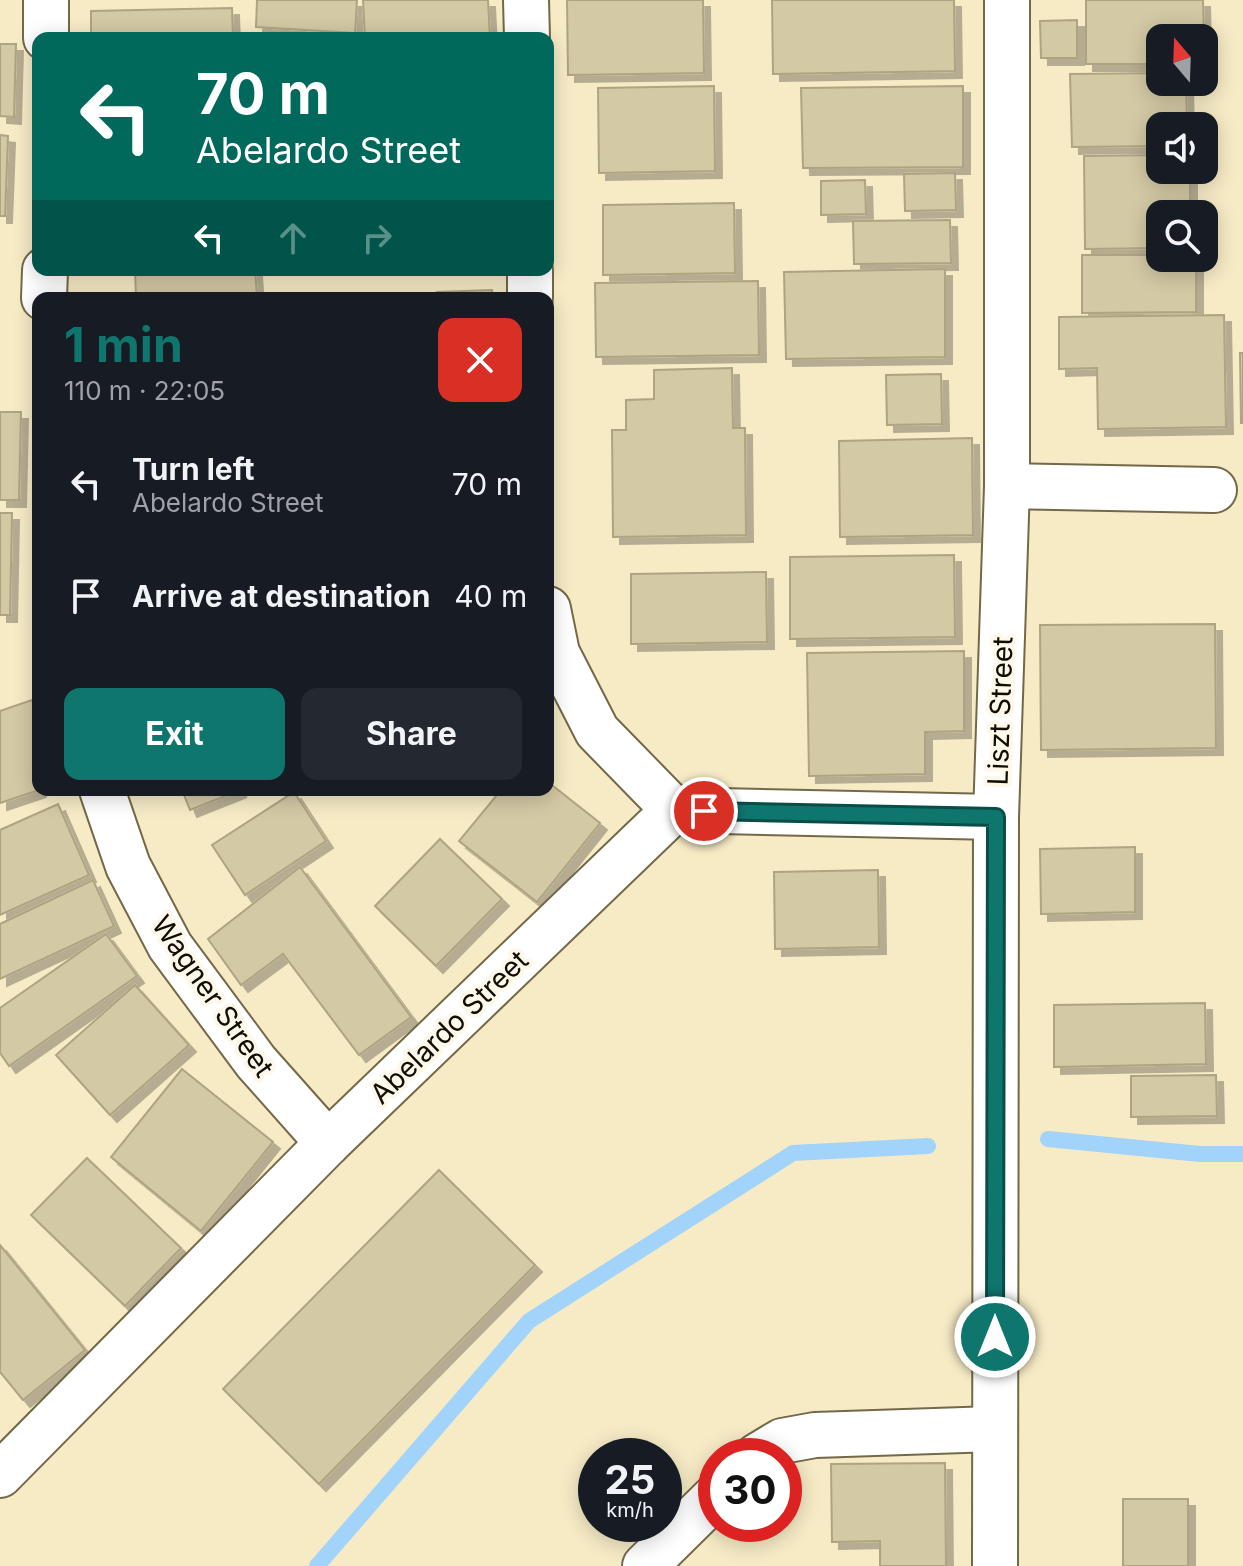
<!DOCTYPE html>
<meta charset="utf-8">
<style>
:root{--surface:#171b24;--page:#242831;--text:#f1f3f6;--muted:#9ea1a6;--accent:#0f766e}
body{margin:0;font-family:Inter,sans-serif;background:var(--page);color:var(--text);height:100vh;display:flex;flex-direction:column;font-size:30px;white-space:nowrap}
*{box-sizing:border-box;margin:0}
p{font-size:26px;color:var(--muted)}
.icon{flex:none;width:44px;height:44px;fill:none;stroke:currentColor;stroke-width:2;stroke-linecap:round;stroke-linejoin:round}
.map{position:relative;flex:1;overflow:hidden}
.details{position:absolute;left:32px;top:292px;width:522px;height:504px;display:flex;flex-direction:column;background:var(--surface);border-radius:16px;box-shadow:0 4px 20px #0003}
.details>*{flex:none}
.banner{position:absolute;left:32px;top:32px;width:522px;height:244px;border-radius:16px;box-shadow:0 4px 20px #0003;background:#00695c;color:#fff;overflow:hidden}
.needle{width:52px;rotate:341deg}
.fabs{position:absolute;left:1146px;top:24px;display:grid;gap:16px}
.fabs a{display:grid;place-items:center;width:72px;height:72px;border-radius:16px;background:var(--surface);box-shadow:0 4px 20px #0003;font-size:40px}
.speed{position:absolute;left:578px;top:1438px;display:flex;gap:16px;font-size:40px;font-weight:700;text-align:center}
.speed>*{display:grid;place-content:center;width:104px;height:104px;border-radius:50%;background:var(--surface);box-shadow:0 4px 20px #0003;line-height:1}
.speed small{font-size:20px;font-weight:400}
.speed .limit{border:12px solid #d22;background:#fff;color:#111}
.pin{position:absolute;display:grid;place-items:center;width:68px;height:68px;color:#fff;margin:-34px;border:4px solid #fff;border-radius:50%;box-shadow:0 2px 8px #0007}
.me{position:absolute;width:88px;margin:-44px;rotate:0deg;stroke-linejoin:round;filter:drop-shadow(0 0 6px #0008)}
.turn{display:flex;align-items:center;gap:28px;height:168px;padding:0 32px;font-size:36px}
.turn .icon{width:104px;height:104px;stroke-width:2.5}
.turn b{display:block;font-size:56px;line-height:68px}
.lanes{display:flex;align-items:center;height:76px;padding:0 32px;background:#0003;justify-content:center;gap:40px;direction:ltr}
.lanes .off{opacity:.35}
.round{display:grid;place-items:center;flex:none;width:84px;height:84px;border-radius:16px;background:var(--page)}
.head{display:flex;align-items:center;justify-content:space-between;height:136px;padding:0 32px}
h1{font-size:48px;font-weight:700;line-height:60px;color:var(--accent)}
.button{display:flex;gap:16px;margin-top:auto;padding:16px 32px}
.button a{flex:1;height:92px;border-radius:16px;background:var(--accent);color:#fff;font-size:32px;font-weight:700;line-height:92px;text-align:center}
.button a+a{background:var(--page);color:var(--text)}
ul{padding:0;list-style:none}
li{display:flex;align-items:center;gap:24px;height:112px;padding:0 32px}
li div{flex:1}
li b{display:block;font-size:30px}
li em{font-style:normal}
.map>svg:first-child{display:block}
</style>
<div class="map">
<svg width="1243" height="1566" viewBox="0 0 1243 1566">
<defs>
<filter id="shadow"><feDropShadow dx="7" dy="7" stdDeviation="0" flood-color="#0004"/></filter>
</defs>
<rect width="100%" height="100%" fill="#f7ebc6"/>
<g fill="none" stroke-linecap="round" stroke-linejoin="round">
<g stroke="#a2d3fa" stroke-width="16">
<polyline points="1048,1139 1200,1154 1243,1154"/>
<polyline points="317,1566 529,1321 793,1153 928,1146"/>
</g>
</g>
<g fill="#d4c9a5" stroke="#afa481" stroke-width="2" filter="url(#shadow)">
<polygon points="257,0 357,0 355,33 256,27"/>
<polygon points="363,0 488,0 490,38 365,38"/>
<polygon points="567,0 703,0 704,73 568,75"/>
<polygon points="772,0 954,0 955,71 773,74"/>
<polygon points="1086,0 1203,0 1204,38 1160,38 1160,64 1086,64"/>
<polygon points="232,8 233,38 91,38 91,11"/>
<polygon points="1077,20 1077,58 1041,58 1040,21"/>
<polygon points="0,44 16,44 14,117 0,116"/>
<polygon points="1160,73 1160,82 1186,82 1187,126 1160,126 1160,146 1072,147 1070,74"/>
<polygon points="714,86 715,171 599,173 598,88"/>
<polygon points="963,86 963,167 803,168 801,88"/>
<polygon points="0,135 8,136 5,216 0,216"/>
<polygon points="1160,155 1160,170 1190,170 1190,214 1160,214 1160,248 1085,249 1084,156"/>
<polygon points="955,173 956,210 905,211 904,174"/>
<polygon points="865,180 866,214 821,215 821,181"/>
<polygon points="734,203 735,273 603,275 603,205"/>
<polygon points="950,220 951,263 854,264 853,221"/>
<polygon points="1082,255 1160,255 1160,258 1196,258 1196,312 1082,313"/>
<polygon points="945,269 945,357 786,359 784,272"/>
<polygon points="135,270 255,270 257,297 136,298"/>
<polygon points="758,281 759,355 596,357 595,283"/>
<polygon points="492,290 493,298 438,298 437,292"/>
<polygon points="1224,315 1226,427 1098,429 1097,368 1059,369 1059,317"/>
<polygon points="1240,353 1243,353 1243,423 1241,423"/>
<polygon points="732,368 733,428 745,428 746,535 613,537 612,430 626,430 626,400 654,399 654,370"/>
<polygon points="941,374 942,424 887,425 886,375"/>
<polygon points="0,412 21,412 19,500 0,500"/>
<polygon points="972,438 973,535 840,537 839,441"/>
<polygon points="0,513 12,513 10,615 0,615"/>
<polygon points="954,555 955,637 790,639 790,557"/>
<polygon points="766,572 767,642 631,644 631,574"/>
<polygon points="1215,624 1216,748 1041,750 1040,625"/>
<polygon points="964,651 964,731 925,732 925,774 809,776 807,653"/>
<polygon points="32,700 38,720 39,790 0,803 0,711"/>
<polygon points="548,782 600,823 537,902 459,841 501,790 548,790"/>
<polygon points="182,790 240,790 190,810"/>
<polygon points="294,792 326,841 245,895 212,845"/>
<polygon points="58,804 89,875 0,915 0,830"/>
<polygon points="440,839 502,899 436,966 375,906"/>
<polygon points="1135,847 1135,912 1041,914 1040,849"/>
<polygon points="300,867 411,1017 359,1055 283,954 241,985 208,939"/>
<polygon points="878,870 879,947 775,949 774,872"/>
<polygon points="93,880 114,926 0,979 0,924"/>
<polygon points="106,934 137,976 9,1066 0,1053 0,1008"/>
<polygon points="135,985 189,1045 110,1115 56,1055"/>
<polygon points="1205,1003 1206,1064 1054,1067 1054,1005"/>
<polygon points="182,1069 273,1142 201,1231 111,1157"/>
<polygon points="1216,1075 1217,1116 1131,1117 1131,1076"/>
<polygon points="87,1158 181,1248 125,1306 31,1215"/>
<polygon points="439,1170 535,1265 319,1484 223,1389"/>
<polygon points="0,1245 85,1350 23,1400 0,1372"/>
<polygon points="945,1463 946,1566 880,1566 880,1541 832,1542 831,1464"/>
<rect x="1123" y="1499" width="65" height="67"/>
</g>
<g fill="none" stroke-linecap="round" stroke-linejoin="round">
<g stroke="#736948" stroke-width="48">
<g id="minor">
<polyline points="526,0 527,38"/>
<polyline points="46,38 46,0"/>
<polyline points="530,270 530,298"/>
<polyline points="44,298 45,270"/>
<polyline points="1007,486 1214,490"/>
<polyline points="548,609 557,653 597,731 674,810"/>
<polyline points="102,790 128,866 170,946 256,1062 328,1143"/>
<polyline points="757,1456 782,1441 815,1435 994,1429"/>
<polyline points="0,1475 328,1143 674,810 996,817"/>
<polyline points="645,1566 716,1496"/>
<polyline points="995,1566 996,817 1007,486 1007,0"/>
</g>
</g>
<use href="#minor" stroke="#fff" stroke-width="44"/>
</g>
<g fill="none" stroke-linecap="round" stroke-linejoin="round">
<g stroke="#0a4d48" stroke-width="20">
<polyline id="route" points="704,811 996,817 995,1337"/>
</g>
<use href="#route" stroke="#0f766e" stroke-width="14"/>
</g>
<g text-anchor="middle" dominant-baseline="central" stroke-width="8" stroke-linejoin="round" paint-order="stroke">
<g font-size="28" fill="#110d03" stroke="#fdf8ea">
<text transform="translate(1000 711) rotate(-88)">Liszt Street</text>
<text transform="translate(213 996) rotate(55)">Wagner Street</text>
<text transform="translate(449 1027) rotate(-44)">Abelardo Street</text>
</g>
</g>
</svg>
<div class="fabs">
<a><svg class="needle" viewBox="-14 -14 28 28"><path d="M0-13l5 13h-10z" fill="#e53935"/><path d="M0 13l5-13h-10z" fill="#9ea1a6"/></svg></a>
<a><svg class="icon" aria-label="sound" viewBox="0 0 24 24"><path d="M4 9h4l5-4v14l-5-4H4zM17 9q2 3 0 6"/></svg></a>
<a><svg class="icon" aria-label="search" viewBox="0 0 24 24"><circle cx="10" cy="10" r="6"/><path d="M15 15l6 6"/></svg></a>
</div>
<div class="speed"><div>25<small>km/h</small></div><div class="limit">30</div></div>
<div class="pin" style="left:704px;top:811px;background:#d93025"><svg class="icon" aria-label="arrive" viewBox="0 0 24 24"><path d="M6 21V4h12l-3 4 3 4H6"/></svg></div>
<svg class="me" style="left:995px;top:1337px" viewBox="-20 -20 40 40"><circle r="17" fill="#0f766e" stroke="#fff" stroke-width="3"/><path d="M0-11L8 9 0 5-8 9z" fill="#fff"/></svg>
<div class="banner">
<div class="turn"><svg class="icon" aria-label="left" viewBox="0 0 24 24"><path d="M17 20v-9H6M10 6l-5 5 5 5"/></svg><div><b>70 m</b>Abelardo Street</div></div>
<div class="lanes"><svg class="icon" aria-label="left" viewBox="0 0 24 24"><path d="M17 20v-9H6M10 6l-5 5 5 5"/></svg><svg class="icon off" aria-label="ahead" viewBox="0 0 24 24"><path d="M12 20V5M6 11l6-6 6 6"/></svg><svg class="icon off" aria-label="right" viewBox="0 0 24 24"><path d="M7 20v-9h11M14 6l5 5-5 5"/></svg></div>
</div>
<section class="details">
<div class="head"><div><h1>1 min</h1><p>110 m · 22:05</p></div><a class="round" style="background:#d93025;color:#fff"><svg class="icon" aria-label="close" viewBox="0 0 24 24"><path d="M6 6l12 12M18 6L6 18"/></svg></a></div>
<ul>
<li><svg class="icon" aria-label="left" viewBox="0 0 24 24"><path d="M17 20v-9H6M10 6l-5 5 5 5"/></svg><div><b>Turn left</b><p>Abelardo Street</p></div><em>70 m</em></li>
<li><svg class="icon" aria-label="arrive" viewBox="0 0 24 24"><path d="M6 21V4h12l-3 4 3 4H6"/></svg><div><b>Arrive at destination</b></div><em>40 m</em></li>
</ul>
<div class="button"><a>Exit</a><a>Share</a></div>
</section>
</div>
